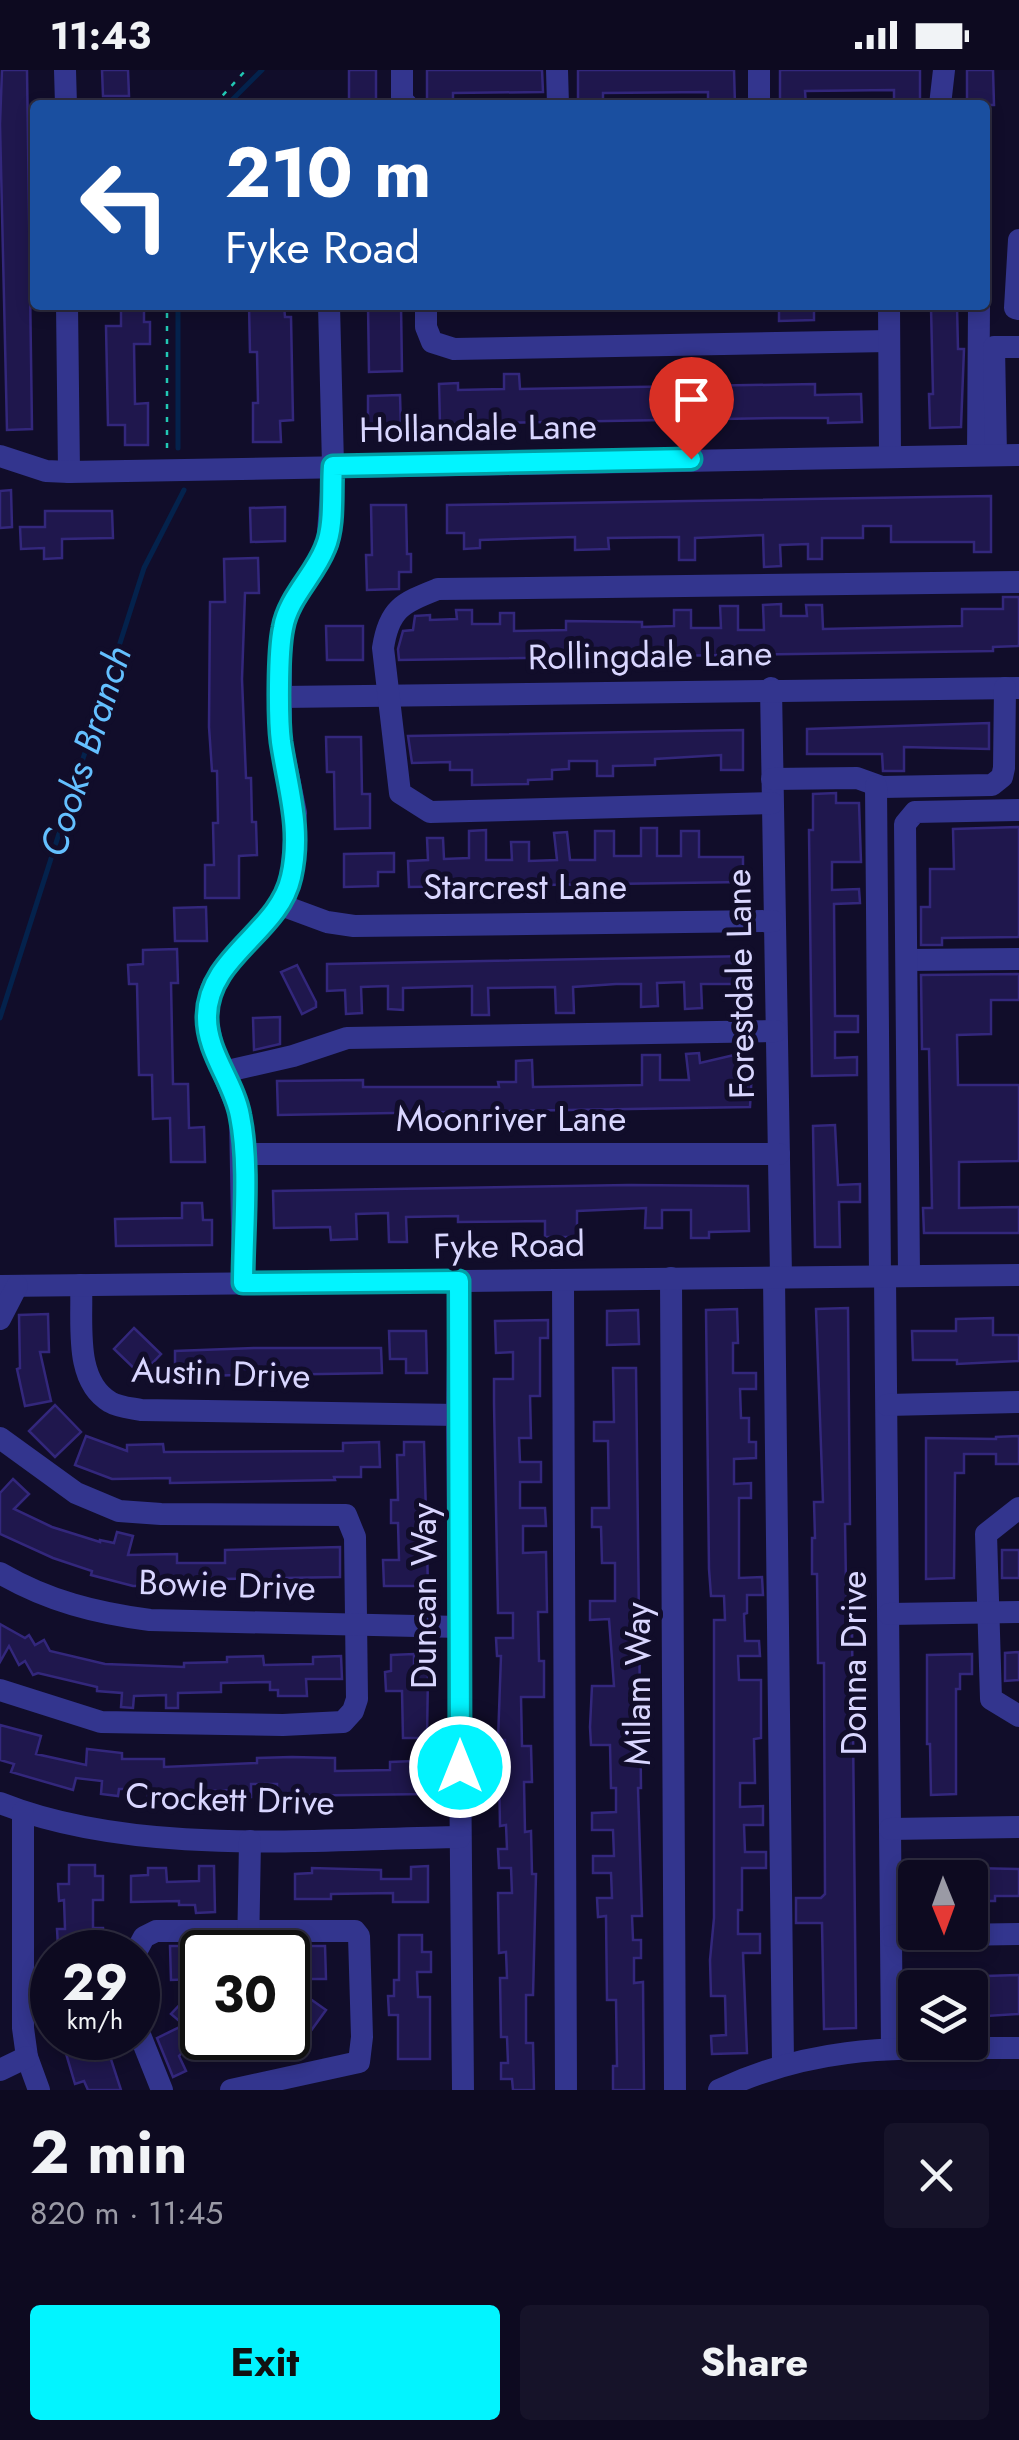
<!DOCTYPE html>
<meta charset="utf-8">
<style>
:root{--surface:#0d0a20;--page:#161329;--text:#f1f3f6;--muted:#9a9aa5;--line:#2d2b3e;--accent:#02f4ff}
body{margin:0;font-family:Jost,sans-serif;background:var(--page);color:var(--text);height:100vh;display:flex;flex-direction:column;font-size:38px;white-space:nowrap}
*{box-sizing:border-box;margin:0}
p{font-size:32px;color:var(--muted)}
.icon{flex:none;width:55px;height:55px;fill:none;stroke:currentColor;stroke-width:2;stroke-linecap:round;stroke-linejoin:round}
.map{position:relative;height:2020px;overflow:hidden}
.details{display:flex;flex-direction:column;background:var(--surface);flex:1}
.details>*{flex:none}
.guide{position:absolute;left:30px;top:30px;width:960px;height:210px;border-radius:10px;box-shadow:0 5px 15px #0003,0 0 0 2px var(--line);background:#1a4fa0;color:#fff;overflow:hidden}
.needle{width:65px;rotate:179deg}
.buttons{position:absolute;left:898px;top:1790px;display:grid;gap:20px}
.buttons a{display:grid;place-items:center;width:90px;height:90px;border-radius:10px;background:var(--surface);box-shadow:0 5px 15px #0003,0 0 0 2px var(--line);font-size:50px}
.speed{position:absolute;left:30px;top:1860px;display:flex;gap:20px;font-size:50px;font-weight:700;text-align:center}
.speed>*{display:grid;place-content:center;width:130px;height:130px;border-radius:50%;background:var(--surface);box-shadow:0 5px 15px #0003,0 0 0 2px var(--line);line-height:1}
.speed small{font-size:25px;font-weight:400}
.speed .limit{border:5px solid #111;border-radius:15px;background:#fff;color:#111}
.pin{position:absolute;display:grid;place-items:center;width:85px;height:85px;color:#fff;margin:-102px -42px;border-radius:50% 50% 50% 0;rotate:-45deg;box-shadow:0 0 10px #0007}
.pin .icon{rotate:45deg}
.me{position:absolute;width:110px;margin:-55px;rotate:0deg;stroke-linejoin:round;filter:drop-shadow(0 0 8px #0008)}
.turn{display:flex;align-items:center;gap:35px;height:210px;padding:0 30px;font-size:45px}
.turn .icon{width:130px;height:130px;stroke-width:2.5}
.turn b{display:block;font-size:70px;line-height:85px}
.round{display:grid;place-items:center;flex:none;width:105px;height:105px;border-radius:10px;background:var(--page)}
.head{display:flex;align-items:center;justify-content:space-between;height:170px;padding:0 30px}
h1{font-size:60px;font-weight:700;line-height:75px}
.primary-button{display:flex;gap:20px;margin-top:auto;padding:20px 30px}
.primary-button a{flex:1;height:115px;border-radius:10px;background:var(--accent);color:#111;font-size:40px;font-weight:700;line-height:115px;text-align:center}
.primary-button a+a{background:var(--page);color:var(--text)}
.status{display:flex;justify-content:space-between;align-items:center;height:70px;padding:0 50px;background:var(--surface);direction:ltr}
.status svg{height:28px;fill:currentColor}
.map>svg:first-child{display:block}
</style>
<div class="status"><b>11:43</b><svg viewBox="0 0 49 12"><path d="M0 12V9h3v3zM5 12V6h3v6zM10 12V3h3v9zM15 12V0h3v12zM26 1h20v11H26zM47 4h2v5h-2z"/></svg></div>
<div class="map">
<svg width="1019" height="2020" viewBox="0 0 1019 2020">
<rect width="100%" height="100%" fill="#110d2a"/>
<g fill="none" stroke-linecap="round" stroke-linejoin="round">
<g stroke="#04224c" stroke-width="5">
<polyline points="227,35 262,0"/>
<polyline points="178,378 178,235"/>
<polyline points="0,948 144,498 184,420"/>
</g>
</g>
<g fill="#1f174d" stroke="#33277c" stroke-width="2.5">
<polygon points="2,0 27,0 32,359 7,360 0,54"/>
<polygon points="102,0 128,0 129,26 103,26"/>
<rect x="349" y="0" width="27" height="35"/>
<polygon points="427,0 542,0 543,22 453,23 453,35 427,35"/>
<polygon points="578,0 734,0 735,35 708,35 708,22 603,23 603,35 578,35"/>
<polygon points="780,0 920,0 920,35 894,35 894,20 805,21 806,35 780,35"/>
<polygon points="967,0 993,0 994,35 967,35"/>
<polygon points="121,235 144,235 144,252 150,252 150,274 134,274 135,334 148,333 148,375 125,375 125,355 108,355 106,256 121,256"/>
<polygon points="249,235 284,235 285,247 291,247 293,350 280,351 281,372 253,372 253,333 258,333 257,282 250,282"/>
<polygon points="368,235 401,235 402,301 369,302"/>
<polygon points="779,235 814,235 814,250 779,251"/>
<polygon points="957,236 958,279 964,279 961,357 930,358 929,324 933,324 931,237"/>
<polygon points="504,304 519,304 520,319 815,314 815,325 861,324 862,352 828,353 828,348 782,348 440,354 439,314 458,313 458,320 504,319"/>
<polygon points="400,325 401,359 368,360 368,326"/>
<polygon points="11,420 12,457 0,458 0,421"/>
<polygon points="991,426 991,482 974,482 974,472 891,472 891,456 863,456 863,468 822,468 822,489 808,489 808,474 780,475 781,496 764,497 763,465 695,468 695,490 679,490 679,467 608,468 609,479 575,480 575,467 480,470 480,478 464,479 464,463 447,463 447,435"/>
<polygon points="371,435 406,435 407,484 411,484 411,502 399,502 399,519 367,520 366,485 372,485"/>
<polygon points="285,437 285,471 251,472 250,438"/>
<polygon points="45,441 112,441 113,468 62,469 62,488 44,489 44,478 21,479 20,457 45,457"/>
<polygon points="258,488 259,523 245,523 242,609 246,708 251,708 252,752 256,752 257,785 239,786 239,828 205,828 205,795 214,795 213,753 218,753 217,701 212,701 209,657 210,532 225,532 224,489"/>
<polygon points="1003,527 1019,527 1019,576 993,577 993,581 399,590 398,579 403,561 413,560 415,546 430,545 430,550 457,549 456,540 472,540 472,554 500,554 500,543 514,543 514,561 566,560 566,551 642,552 642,557 674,556 674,540 691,540 691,558 721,558 720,536 738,536 738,560 764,560 763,535 781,534 781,546 807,546 806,535 822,535 823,559 916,557 962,556 962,539 1003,539"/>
<polygon points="326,556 363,556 363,590 327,590"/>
<polygon points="989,653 989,679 904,677 904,701 883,701 882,684 807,684 807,659"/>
<polygon points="743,660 743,700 721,700 721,685 655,689 655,695 613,696 613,706 597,706 597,691 569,691 569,699 552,700 552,709 528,710 528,714 472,715 472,700 450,700 450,692 412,693 408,666"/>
<polygon points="326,667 361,667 362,724 370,724 370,758 335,759 334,702 327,702"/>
<polygon points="836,723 836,733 859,733 861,792 832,792 832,820 859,819 860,833 834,834 835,946 858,946 858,962 835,962 835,988 857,987 857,1005 812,1006 809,760 813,760 813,724"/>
<polygon points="1019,757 1019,867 942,868 942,875 921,875 921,837 930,837 930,799 954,799 953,759"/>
<polygon points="641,758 657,758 657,786 681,786 681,761 699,761 699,787 743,787 743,812 409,817 408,791 428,790 427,768 443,768 444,789 469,788 469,761 486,760 486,790 512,790 511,772 529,772 529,791 557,790 554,763 567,762 570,790 595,790 595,761 614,761 614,786 641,786"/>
<polygon points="394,783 394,802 378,802 378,816 344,817 344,784"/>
<polygon points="206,837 207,871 175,871 174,838"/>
<polygon points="177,879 178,913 171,913 173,1014 188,1014 189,1058 204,1057 205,1092 171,1092 170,1048 153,1049 152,1005 139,1005 137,914 129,914 128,895 143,894 143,880"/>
<polygon points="750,886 751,935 734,935 733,914 701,914 702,938 685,939 684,912 657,913 658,936 641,937 641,914 616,914 573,917 574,943 556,943 555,917 488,918 489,945 472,945 472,916 403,918 403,940 388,939 388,916 361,917 362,943 346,944 345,920 327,921 327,894"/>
<polygon points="297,895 316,932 316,937 302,944 281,902"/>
<polygon points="1019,904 1019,930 991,930 991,964 957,965 958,1015 1019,1015 1019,1091 959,1092 959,1138 1019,1137 1019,1163 924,1163 923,1138 932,1138 929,979 922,979 921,905"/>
<polygon points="280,947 280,974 254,980 253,948"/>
<polygon points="747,982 752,1000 750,1037 278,1045 277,1011 363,1010 363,1017 499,1017 498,1012 516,1012 516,991 532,990 533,1017 642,1015 642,985 660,985 660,1010 689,1010 686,984 699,983 700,993"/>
<polygon points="835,1055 838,1115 860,1114 860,1132 839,1132 840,1177 815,1177 813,1056"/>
<polygon points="629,1115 748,1116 749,1161 709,1162 709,1168 691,1168 691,1140 662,1140 662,1158 645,1158 646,1138 577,1141 577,1167 545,1167 545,1151 458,1152 458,1146 406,1147 407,1172 389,1172 388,1143 356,1144 357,1169 331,1170 330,1157 274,1158 273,1121"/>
<polygon points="182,1133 202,1133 203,1150 212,1150 212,1175 116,1176 115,1149 182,1148"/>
<polygon points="848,1238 850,1454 845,1454 846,1514 849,1557 852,1557 856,1958 824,1959 822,1853 796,1853 796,1828 821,1828 825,1824 824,1593 818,1593 817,1504 812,1504 812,1468 815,1468 814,1432 823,1432 816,1239"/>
<polygon points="737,1239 738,1273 733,1273 733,1303 756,1303 756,1319 740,1319 741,1348 749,1348 749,1372 756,1372 756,1388 734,1389 734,1414 751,1413 751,1428 739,1428 739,1508 762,1507 763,1525 747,1525 747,1543 744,1544 745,1571 759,1571 760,1586 738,1586 739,1610 761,1610 761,1668 754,1669 755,1713 740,1713 740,1737 763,1736 763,1755 744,1755 745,1782 766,1782 766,1798 742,1798 742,1840 738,1840 738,1864 760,1864 760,1883 743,1883 747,1983 712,1984 711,1966 726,1965 725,1926 711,1926 710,1890 714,1848 714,1550 725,1550 724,1526 711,1526 709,1499 706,1240"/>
<polygon points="638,1240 639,1274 607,1275 607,1241"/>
<polygon points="48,1244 49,1282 40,1282 51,1331 25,1336 17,1299 20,1298 19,1245"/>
<polygon points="993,1248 993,1265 1019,1265 1019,1291 957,1294 957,1290 913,1290 912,1261 956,1261 956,1249"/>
<polygon points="548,1250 548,1268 540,1268 540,1326 530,1326 531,1368 519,1368 520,1392 541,1392 541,1412 520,1412 520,1438 545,1438 546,1456 523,1456 523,1483 546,1482 547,1542 538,1542 539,1591 544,1591 544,1627 521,1627 522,1676 531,1676 532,1712 524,1712 525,1762 531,1761 532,1804 536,1804 533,1925 526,1925 526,1973 533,1973 534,2020 513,2020 512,2009 501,2009 501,1993 508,1993 507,1967 501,1967 500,1908 507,1908 506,1882 499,1883 498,1823 512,1823 511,1798 499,1798 498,1779 507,1779 506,1755 500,1756 499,1695 505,1695 505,1670 498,1670 501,1586 497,1586 496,1568 513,1568 513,1543 498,1543 494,1333 494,1309 513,1309 513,1282 496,1283 495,1251"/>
<polygon points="134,1258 161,1284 141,1305 114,1279"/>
<polygon points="389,1261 426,1261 427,1303 406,1303 406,1289 390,1289"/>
<polygon points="254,1278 381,1278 382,1303 261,1305 261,1299 236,1299 236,1305 175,1307 175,1281"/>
<polygon points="613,1298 636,1298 641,1718 638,1718 642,1846 632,1846 633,1870 641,1870 641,1888 634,1888 634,1913 643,1912 644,2020 613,2020 613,1996 617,1996 616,1930 607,1930 606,1846 598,1847 597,1828 612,1828 611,1803 593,1803 593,1786 614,1786 613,1760 592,1760 592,1743 616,1742 616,1718 611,1718 610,1675 591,1675 590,1657 592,1616 614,1616 609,1549 590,1550 590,1531 615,1531 615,1493 602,1493 601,1457 592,1457 592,1438 609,1438 608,1371 594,1371 594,1352 614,1352"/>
<polygon points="55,1335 81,1362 55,1387 29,1361"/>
<polygon points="86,1366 127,1381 127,1375 163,1374 164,1382 343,1381 343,1373 379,1372 380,1397 361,1397 361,1407 334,1407 335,1410 170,1413 170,1408 112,1409 75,1395"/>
<polygon points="1019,1366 1019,1394 996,1394 996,1384 964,1384 964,1403 955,1403 954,1508 926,1509 926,1368 996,1369 996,1367"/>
<polygon points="404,1372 424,1372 428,1516 384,1516 383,1490 399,1490 398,1453 391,1453 391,1430 398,1430 397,1385 404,1385"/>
<polygon points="13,1409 29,1424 14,1439 52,1457 100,1472 100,1470 114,1473 117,1462 133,1466 128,1485 177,1484 177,1493 225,1493 225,1480 340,1477 340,1507 219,1509 219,1515 133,1516 91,1505 92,1501 53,1488 0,1464 0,1423"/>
<rect x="1002" y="1480" width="17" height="28"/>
<polygon points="0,1554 25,1568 29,1565 35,1575 44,1570 50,1581 105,1594 184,1597 184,1593 227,1592 227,1587 263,1586 264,1595 313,1594 313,1587 341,1586 342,1609 306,1609 307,1626 278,1626 278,1620 270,1620 270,1612 221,1613 221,1622 178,1623 178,1638 166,1638 166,1625 134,1626 133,1638 121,1637 122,1623 97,1621 97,1617 38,1603 33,1605 25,1591 19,1595 9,1576 0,1592"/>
<polygon points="1019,1582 1019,1610 1005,1611 1005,1583"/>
<polygon points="414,1584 414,1603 428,1603 427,1668 403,1668 402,1621 386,1621 385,1602 391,1601 391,1585"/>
<polygon points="972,1584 972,1604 960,1604 960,1619 956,1619 956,1724 931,1725 930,1674 927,1674 927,1585"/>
<polygon points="0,1655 41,1666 36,1684 86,1695 87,1679 122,1683 122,1689 164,1689 164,1697 257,1693 257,1688 292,1687 335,1688 335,1701 390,1700 390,1692 414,1691 414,1701 427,1700 428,1724 277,1726 277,1714 251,1714 251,1727 234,1728 234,1720 208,1721 208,1726 148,1728 148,1719 119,1719 118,1726 101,1724 102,1711 76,1708 73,1720 11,1702 14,1694 0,1690"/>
<polygon points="69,1795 95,1795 95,1806 103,1806 103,1830 93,1830 93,1858 103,1858 104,1876 58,1877 57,1859 65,1859 64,1830 59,1831 58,1814 69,1814"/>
<polygon points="199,1796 214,1796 215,1842 196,1843 195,1835 179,1835 179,1831 131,1832 131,1806 148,1805 148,1798 166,1798 167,1812 199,1811"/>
<polygon points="428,1796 428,1832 393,1832 393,1823 331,1824 331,1829 295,1829 295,1804 312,1803 312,1798 381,1800 381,1809 411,1809 411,1797"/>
<polygon points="970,1798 1019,1799 1019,1826 995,1826 995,1831 984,1831 984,1842 970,1842"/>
<polygon points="399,1865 422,1865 422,1882 431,1882 431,1902 417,1902 418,1927 430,1927 430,1989 398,1989 398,1945 389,1945 388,1926 394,1926 394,1910 399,1910"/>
<polygon points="170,1876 194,1876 195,1909 171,1910"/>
<polygon points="300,1876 325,1876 326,1909 300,1909"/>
<polygon points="1019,1905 1019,1944 970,1947 970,1916 986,1916 986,1906"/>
<polygon points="299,1921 326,1940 305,1969 288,1956 288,1949 294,1940 288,1936"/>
<polygon points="188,1926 195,1933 196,1945 202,1938 202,1962 179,1986 186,2001 173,2007 157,1968 184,1955 171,1944"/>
<polygon points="230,1968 266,1968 266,1982 231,1982"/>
<polygon points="92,1972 95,1981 107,1977 121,2020 88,2020 84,2011 75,2014 65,1980"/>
</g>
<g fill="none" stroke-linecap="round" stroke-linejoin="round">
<g stroke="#22c8b4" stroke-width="2.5" stroke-dasharray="5 8" stroke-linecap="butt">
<polyline points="214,35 246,0"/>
<polyline points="167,378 167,235"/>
</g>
<g stroke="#33358e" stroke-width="22">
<polyline points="65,0 66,35"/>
<polyline points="402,0 402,30 407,35"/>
<polyline points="557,0 558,35"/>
<polyline points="759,35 759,0"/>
<polyline points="940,35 944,0"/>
<polyline points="1019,170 1015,238 1019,239"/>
<polyline points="67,235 69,402"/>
<polyline points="426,235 426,257 432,272 454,279 889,271"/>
<polyline points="889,235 890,386"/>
<polyline points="978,385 979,235"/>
<polyline points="996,385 994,277 1019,277"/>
<polyline points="0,386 46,401 69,402 1019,385"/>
<polyline points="771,618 781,1207"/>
<polyline points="281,627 1019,618"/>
<polyline points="772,709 857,708 882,717 992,715 1002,707 1004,698 1005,618"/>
<polyline points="876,716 880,1206"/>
<path d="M772,733L430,742L400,723L383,578C389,538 403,533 438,519L1019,512"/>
<polyline points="281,835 327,852 354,856 773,851"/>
<polyline points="907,890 1019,889"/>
<polyline points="223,1002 293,986 347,968 776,961"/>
<polyline points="243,1084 779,1084"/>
<polyline points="885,1206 892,1979"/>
<polyline points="909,1206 905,754 915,742 1019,740"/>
<polyline points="774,1207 783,1994"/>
<polyline points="671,1208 675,2020"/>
<polyline points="563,1210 566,2020"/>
<polyline points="459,1211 457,1345 463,2020"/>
<polyline points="243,1213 240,1044 214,982 207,948 211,919 224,897 281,835 291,810 296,743 281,669 281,584 283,557 290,537 327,476 333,395 329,235"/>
<path d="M81,1215C83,1252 73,1310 110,1332C118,1337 131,1338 141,1340L457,1345"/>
<polyline points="0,1216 1019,1205"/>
<polyline points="0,1249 17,1216"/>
<polyline points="887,1335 1019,1332"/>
<polyline points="0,1368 76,1423 119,1441 161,1444 346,1445 355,1467 357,1629 353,1641 343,1652 283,1655 101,1652 0,1620"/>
<polyline points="1019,1438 986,1464 991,1629 1019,1646"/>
<path d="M0,1503C48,1531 96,1543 150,1550L460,1557"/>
<polyline points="889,1544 1019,1542"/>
<path d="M0,1733C135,1787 317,1769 460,1767"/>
<polyline points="23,1742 23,1958 27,1987 39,2020"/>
<polyline points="890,1759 1019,1757"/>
<polyline points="891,1866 1019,1864"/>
<polyline points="136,1882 144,1867 156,1861 355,1861 359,1866 362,1967 359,1992 231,2020"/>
<polyline points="248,1882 250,1771"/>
<polyline points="138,1960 162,2020"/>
<polyline points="0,2000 27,1987"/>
<path d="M719,2020C823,1971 908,1979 1019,1978"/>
</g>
</g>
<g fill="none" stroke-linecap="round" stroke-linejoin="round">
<g stroke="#019fa6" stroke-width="25">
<path id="route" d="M460,1697L459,1211L243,1213C243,1162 250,1095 240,1046C234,1012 206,982 207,946C208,886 279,862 291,807C302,759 288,719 281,672C278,648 278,582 283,558C288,528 314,506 325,478C335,456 331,420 333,396L691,389"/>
</g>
<use href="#route" stroke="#02f4ff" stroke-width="18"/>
</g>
<g text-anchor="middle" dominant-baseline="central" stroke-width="10" stroke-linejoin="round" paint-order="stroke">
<g font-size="35" fill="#d9d6ff" stroke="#110d2a">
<text transform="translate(478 358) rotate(-1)">Hollandale Lane</text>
<text transform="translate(650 585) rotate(-1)">Rollingdale Lane</text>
<text x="525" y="817">Starcrest Lane</text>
<text transform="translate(740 914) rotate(-91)">Forestdale Lane</text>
<text x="511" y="1049">Moonriver Lane</text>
<text transform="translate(509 1175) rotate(-1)">Fyke Road</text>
<text transform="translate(221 1303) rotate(2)">Austin Drive</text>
<text transform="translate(227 1515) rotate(2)">Bowie Drive</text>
<text transform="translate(424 1526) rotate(-90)">Duncan Way</text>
<text transform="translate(854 1593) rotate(-90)">Donna Drive</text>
<text transform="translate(638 1614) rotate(-90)">Milam Way</text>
<text transform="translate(230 1729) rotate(2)">Crockett Drive</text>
</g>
<g font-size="38" font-style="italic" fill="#64c0ff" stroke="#110d2a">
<text transform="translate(85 681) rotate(-72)">Cooks Branch</text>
</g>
</g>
</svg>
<div class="buttons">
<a><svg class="needle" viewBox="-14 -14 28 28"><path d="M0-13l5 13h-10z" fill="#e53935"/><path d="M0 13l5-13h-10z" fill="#9a9aa5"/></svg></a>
<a><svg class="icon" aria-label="layers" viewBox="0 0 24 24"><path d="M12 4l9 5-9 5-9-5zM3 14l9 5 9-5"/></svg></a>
</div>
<div class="speed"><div>29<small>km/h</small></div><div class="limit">30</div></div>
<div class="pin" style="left:691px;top:389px;background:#d93025"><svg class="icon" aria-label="arrive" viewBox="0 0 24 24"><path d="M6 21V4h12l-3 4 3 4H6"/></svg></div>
<svg class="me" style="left:460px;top:1697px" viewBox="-20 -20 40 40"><circle r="17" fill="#02f4ff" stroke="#fff" stroke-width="3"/><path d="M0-11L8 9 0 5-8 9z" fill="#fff"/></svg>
<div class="guide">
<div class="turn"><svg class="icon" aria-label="left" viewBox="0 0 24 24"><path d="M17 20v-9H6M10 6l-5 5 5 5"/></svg><div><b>210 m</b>Fyke Road</div></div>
</div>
</div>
<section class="details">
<div class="head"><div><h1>2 min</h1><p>820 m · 11:45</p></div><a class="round"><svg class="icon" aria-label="close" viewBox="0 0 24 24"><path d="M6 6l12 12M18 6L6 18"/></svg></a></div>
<div class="primary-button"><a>Exit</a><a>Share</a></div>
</section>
